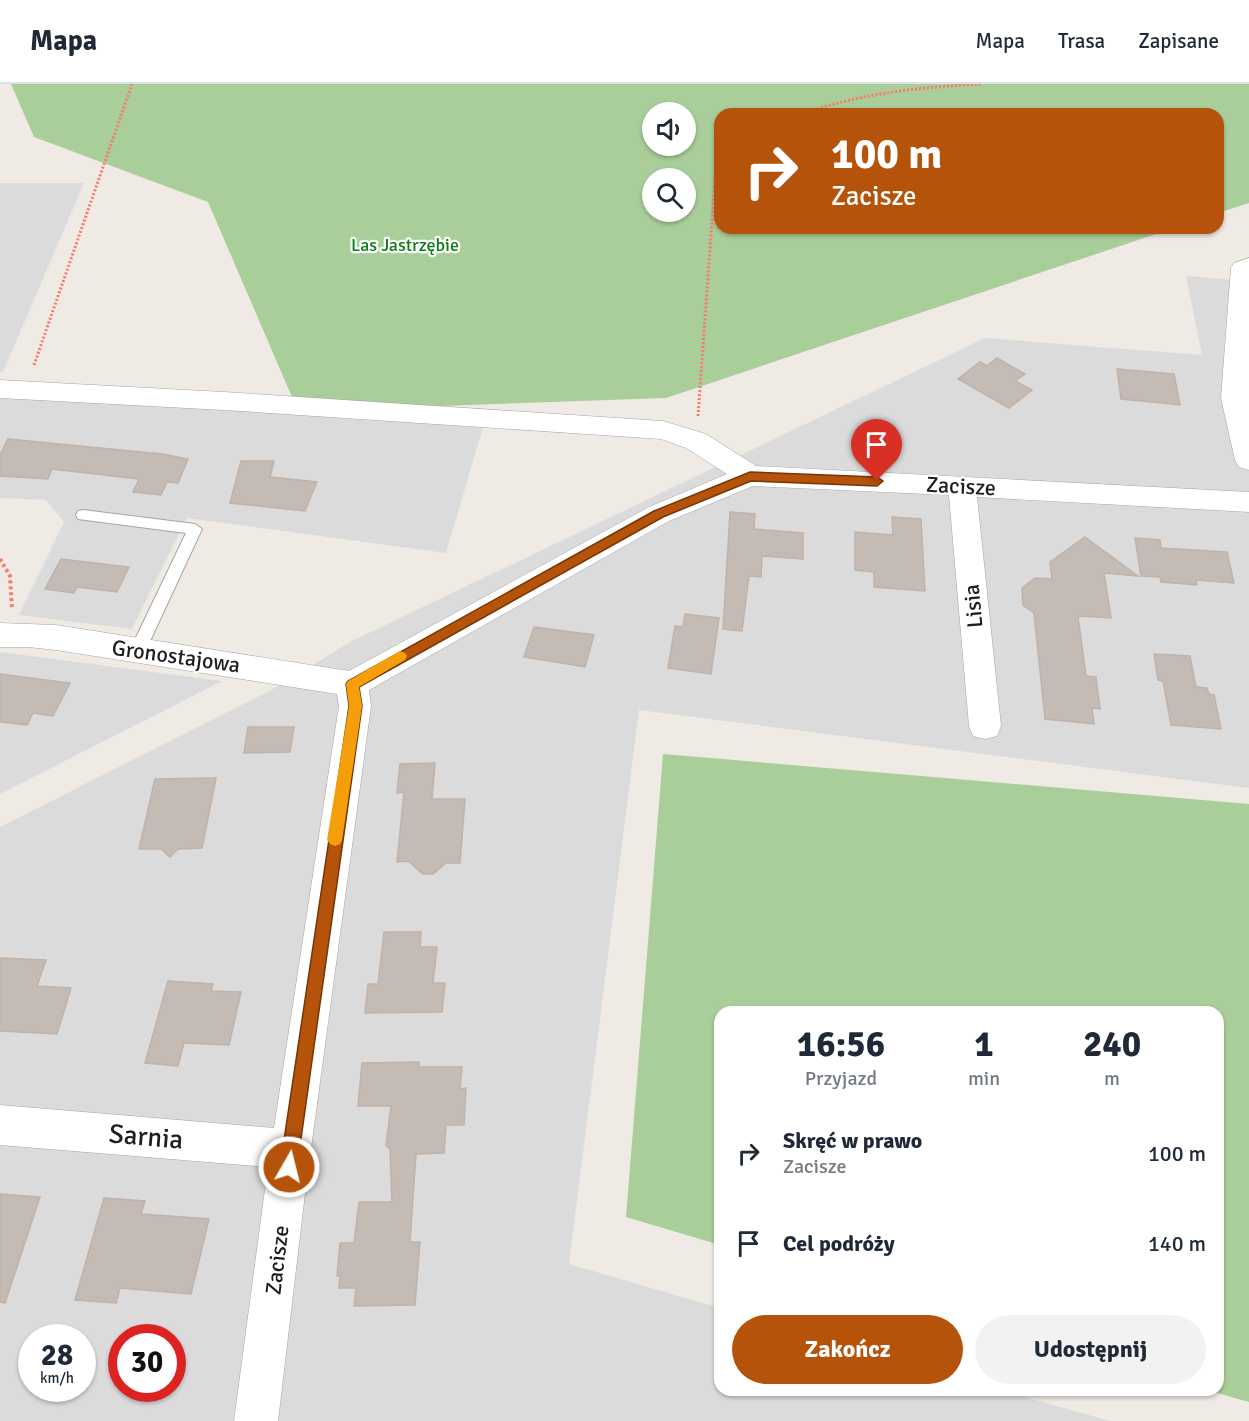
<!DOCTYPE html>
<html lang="pl">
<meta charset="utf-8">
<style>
:root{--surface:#fff;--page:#f2f2f3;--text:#1f2937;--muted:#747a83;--line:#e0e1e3;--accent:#b45309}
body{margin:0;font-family:Signika,sans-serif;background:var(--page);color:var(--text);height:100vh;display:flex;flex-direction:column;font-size:22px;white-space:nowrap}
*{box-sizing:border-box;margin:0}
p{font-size:20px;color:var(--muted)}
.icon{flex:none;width:33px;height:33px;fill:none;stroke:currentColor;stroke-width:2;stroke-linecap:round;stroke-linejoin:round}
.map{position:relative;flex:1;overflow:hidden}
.details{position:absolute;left:714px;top:922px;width:510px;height:390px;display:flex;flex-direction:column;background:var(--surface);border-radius:18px;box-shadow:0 2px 4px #0004}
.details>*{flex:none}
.banner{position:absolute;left:714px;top:24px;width:510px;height:126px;border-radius:18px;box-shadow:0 2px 4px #0004;background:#b45309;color:#fff;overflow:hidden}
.tools{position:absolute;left:642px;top:18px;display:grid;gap:12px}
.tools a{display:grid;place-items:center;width:54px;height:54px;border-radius:50%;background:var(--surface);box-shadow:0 2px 4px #0004;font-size:30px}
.speed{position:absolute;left:18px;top:1240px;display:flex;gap:12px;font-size:30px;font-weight:700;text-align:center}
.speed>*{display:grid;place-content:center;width:78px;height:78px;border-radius:50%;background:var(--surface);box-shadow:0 2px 4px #0004;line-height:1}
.speed small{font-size:15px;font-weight:400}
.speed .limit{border:9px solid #d22;background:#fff;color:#111}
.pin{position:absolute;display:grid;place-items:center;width:51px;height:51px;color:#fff;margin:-62px -26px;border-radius:50% 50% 50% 0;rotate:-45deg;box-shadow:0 0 6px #0007}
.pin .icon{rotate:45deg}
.me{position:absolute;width:66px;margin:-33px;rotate:8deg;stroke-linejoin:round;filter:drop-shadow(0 0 4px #0008)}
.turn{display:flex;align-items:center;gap:21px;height:126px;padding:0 18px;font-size:27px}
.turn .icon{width:78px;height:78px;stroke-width:2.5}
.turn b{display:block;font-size:42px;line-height:51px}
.eta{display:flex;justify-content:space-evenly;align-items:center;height:102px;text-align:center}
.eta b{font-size:36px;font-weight:800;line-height:42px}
.button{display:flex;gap:12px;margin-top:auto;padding:12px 18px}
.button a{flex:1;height:69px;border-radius:36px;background:var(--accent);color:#fff;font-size:24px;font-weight:800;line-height:69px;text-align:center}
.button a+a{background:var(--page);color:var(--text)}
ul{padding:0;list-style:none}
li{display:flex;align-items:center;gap:18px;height:90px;padding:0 18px}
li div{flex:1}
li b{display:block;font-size:22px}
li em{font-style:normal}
header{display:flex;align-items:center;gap:36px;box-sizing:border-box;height:84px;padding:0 30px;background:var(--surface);border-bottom:2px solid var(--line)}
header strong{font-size:28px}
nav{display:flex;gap:33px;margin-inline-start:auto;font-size:21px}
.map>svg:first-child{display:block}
</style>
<header>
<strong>Mapa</strong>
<nav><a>Mapa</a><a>Trasa</a><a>Zapisane</a></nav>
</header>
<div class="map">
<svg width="1249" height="1337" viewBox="0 0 1249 1337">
<rect width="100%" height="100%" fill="#efebe4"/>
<g fill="#dcdbdb" fill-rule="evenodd">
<polygon points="0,99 84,99 3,288 0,288"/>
<path d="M1186,192L1249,197V704L639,626L569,1180L720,1224V1306L1004,1307L1110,1337H0V743L273,605L352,557L985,254L1202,271ZM32,1254H82V1305H32ZM122,1254H172V1305H122Z"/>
<polygon points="0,308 483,343 446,469 187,434 132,545 19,531 64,438 46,416 0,414"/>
<polygon points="0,568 222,597 0,710"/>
</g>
<g fill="#a9ce99" fill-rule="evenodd">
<path d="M11,0H1249V119L1218,129V30H720V144H1174L666,314L298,327L208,118L34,53ZM652,28H686V62H652ZM652,94H686V128H652Z"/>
<polygon points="663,670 1249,720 1249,1318 1210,1307 1218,1306 1218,928 720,928 720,1161 626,1133"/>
</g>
<g fill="#c4bbb4" stroke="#c1b2a7" stroke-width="1.5">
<polygon points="997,274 1025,290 1015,297 1032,306 1009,324 958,295 980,278 987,282"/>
<polygon points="1117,285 1174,290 1180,321 1121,315"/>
<polygon points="8,355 162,370 188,375 178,399 167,398 161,411 133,408 139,395 52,385 48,395 0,392 0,371"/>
<polygon points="241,377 274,377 270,393 317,398 305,427 230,419"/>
<polygon points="730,428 755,430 754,445 803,449 803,475 762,472 761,493 749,492 742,547 723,545"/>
<polygon points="892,433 921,435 925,507 874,503 874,488 855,486 855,448 893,451"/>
<polygon points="1085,453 1138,492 1104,489 1111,534 1078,532 1086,592 1096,593 1100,625 1092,624 1094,640 1045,635 1034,529 1023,521 1022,504 1035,494 1052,495 1050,478"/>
<polygon points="1135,454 1160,456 1161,464 1227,468 1234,499 1196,496 1197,501 1161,498 1160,493 1141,492"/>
<polygon points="61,475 129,483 117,508 77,503 74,509 45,505"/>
<polygon points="685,530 719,534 711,590 668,584 675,542 683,543"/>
<polygon points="534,543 594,551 585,583 524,573"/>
<polygon points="1154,570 1190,572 1196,603 1207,604 1209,610 1214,611 1221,645 1171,641 1163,597 1158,596"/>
<polygon points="0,590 70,599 53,632 33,629 27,641 0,638"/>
<polygon points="248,643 294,643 290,668 244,669"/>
<polygon points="435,679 432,715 465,715 460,779 446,779 433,790 423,790 408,777 397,778 404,708 397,709 400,680"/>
<polygon points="216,694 202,764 178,765 170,773 161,765 139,765 155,695"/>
<polygon points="384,848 421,848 420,863 437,863 433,899 445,899 442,928 365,929 368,900 378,900"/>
<polygon points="0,874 46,876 37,902 71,904 57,950 0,947"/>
<polygon points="168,897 213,900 211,907 241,908 229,961 184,959 178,982 145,979"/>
<polygon points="419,978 419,983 462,983 460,1005 466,1004 464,1041 446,1041 444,1069 416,1070 410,1158 420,1158 415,1221 354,1222 356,1204 339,1204 340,1192 337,1192 340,1159 354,1159 359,1118 392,1118 390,1065 386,1062 391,1022 358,1022 362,979"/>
<polygon points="0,1110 40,1113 5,1219 0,1218"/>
<polygon points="104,1114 145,1117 141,1130 209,1135 191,1210 120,1204 116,1219 75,1216"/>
</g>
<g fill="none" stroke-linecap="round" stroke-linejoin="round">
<g stroke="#a5a5a5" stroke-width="2">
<polygon id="service" points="83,426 195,440 202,445 144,570 138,572 132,570 130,566 186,449 78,435 76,431 78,427"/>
</g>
<g stroke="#a5a5a5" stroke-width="1">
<g id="minor">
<polygon points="1249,174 1249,386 1239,383 1235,376 1221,314 1231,184 1234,179"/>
<polygon points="0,296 224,308 663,337 706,350 756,382 1249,408 1249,428 977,413 1001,642 997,652 985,655 973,652 969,642 949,411 753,402 669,437 369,606 371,622 306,1101 278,1337 234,1337 268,1083 0,1061 0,1021 274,1044 339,622 337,610 56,566 28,563 0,563 0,539 56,541 349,587 649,423 727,390 686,364 661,355 224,326 0,314"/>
</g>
</g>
<g stroke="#f9796c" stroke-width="3" stroke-dasharray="2 2" stroke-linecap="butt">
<path d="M802,30C861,9 921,3 983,0"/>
<polyline points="34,281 132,0"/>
<polyline points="698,332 717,67 720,65"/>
</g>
<polyline stroke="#f9796c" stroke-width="4" stroke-dasharray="3 3" stroke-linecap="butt" points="0,475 10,492 12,525"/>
<use href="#service" fill="#fff" fill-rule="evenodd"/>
<use href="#minor" fill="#fff" fill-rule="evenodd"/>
</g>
<polygon fill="#b45309" stroke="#753606" stroke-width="1.5" points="750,388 877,393 883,397 877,402 751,397 663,433 359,603 362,622 297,1083 295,1089 289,1092 283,1089 280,1083 349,622 346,600 348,597 654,427"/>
<polygon fill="#f59e0b" points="400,567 405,569 407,572 405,576 359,603 362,622 342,756 340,760 335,762 330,760 327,756 349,622 346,600 348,597"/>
<g text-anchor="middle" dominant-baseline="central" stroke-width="4.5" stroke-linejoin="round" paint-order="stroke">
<g font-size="18" fill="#0c7c15" stroke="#fff">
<text x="405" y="161">Las Jastrzębie</text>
</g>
<g font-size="22" fill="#1e1e1e" stroke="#fff">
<text transform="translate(961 402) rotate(3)">Zacisze</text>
<text transform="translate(973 522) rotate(-95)">Lisia</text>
<text transform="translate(176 572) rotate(8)">Gronostajowa</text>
<text transform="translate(277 1176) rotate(-83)">Zacisze</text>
</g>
<g font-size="27" fill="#1e1e1e" stroke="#fff">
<text transform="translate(146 1053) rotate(5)">Sarnia</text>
</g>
</g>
</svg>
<div class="tools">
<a><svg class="icon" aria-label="sound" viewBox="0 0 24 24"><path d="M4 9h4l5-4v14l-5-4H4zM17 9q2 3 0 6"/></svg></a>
<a><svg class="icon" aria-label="search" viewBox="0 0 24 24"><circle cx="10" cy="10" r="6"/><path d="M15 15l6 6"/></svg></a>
</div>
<div class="speed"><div>28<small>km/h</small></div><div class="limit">30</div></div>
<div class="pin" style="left:877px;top:397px;background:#d93025"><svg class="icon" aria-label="arrive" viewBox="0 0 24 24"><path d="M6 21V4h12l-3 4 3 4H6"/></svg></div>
<svg class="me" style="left:289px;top:1083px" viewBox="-20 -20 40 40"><circle r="17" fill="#b45309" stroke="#fff" stroke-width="3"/><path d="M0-11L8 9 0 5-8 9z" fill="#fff"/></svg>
<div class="banner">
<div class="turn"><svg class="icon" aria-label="right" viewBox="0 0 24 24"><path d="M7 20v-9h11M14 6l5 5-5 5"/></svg><div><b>100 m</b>Zacisze</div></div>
</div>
<section class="details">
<div class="eta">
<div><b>16:56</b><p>Przyjazd</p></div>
<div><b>1</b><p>min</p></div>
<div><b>240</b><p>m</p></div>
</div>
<ul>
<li><svg class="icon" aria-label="right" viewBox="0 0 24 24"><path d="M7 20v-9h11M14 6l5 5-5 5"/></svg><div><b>Skręć w prawo</b><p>Zacisze</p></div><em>100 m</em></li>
<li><svg class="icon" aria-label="arrive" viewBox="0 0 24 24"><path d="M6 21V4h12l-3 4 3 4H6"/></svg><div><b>Cel podróży</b></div><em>140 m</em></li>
</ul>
<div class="button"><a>Zakończ</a><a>Udostępnij</a></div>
</section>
</div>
